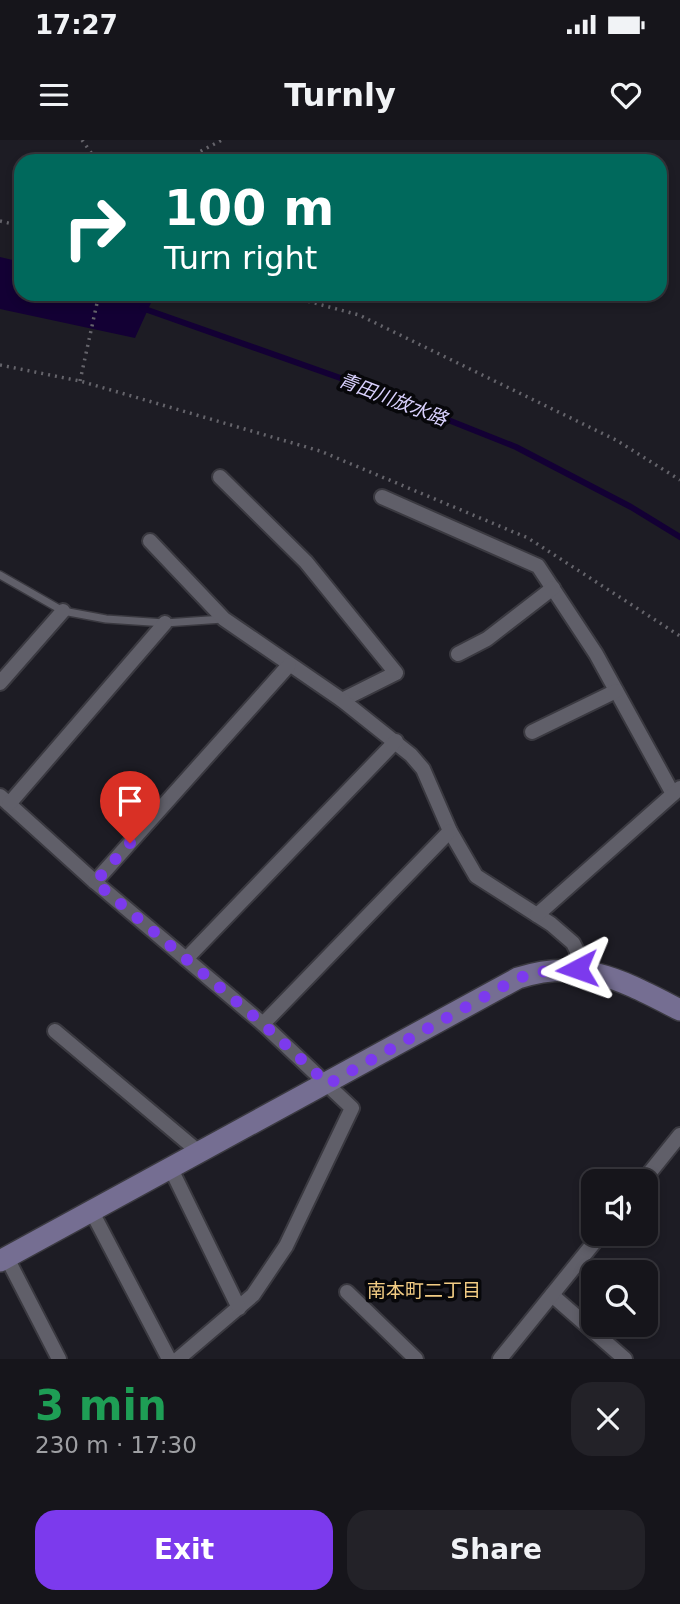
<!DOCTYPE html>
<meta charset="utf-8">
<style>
:root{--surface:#16151b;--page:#232228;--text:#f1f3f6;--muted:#9e9fa3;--line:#35343a;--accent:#7c3aed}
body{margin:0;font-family:"DejaVu Sans","Noto Sans JP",sans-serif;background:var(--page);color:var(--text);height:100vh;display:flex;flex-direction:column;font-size:26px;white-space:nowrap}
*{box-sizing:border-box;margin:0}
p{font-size:23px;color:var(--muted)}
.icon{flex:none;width:38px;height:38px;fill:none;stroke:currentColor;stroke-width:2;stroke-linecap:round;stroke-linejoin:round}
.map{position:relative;height:1219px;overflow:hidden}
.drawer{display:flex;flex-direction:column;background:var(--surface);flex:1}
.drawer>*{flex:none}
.top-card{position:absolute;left:14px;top:14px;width:653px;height:147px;border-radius:21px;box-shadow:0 4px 10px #0003,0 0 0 2px var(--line);background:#00695c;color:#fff;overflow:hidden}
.buttons{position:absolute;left:581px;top:1029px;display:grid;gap:14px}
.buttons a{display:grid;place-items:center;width:77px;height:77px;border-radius:14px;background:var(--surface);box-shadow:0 4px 10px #0003,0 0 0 2px var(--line);font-size:35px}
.pin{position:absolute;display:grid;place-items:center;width:60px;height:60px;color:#fff;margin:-72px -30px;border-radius:50% 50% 50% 0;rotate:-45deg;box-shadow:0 0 7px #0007}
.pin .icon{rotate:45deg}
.me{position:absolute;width:77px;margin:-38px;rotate:266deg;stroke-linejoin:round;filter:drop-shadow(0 0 5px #0008)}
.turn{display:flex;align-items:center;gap:24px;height:147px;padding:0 35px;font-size:32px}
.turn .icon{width:91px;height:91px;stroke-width:2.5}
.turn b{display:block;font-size:49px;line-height:60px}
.round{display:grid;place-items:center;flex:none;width:74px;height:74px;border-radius:21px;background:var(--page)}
.summary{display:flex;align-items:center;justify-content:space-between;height:119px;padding:0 35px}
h1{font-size:42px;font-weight:700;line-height:52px;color:#1e9e55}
.cta{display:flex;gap:14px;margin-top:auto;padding:14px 35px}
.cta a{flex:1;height:80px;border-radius:21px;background:var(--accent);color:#fff;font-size:28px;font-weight:700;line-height:80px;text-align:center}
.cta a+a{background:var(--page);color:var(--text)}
.status{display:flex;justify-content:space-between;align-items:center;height:49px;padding:0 35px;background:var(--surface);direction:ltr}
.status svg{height:19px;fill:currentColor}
header{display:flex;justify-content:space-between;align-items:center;height:91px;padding:0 35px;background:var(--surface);font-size:32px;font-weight:700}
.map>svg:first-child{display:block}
</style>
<div class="status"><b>17:27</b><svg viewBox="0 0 49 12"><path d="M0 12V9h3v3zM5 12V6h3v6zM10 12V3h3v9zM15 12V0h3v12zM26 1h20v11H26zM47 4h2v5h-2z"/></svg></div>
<header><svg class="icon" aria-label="menu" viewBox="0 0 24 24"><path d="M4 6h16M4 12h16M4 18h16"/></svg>Turnly<svg class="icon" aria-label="heart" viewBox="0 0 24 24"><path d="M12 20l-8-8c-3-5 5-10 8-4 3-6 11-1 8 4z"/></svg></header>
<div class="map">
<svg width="680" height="1219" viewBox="0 0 680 1219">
<rect width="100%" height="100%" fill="#1d1c24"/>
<polygon fill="#130034" points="0,117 21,122 21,154 155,154 135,198 0,169"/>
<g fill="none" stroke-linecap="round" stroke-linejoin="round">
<polyline stroke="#130034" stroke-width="6" points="142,168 363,246 516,307 631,367 680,397"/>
<g stroke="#3a3940" stroke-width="10">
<polyline id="lane" points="0,435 63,471 106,479 165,483 223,479"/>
</g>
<g stroke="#3a3940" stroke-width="18">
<g id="street">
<polyline points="220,337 306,422 396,533 342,560"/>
<polyline points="382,357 538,426 596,514 673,654"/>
<polyline points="150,401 224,479 342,560 411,615 423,629 450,691 476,736 551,784 573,803 577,811 577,829"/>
<polyline points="458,514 487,499 553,448"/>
<polyline points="0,543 63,471"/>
<polyline points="532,592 616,551"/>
<polyline points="0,656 95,742 263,884 352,968 286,1106 253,1155 178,1219"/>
<polyline points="9,664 165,483"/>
<polyline points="95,742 289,525"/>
<polyline points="537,775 680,648"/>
<polyline points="186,819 396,601"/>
<polyline points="263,884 450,691"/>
<polyline points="55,891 200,1013"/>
<polyline points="171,1029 239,1168"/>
<polyline points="643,1041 680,995"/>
<polyline points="92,1072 169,1219"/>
<polyline points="7,1118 59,1219"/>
<polyline points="347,1152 416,1219"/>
<polyline points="552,1155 625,1219"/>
<polyline points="500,1219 601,1094"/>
</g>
</g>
<g stroke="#3a3940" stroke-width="24">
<path id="secondary" d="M0,1121L518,838C583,817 623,841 680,870"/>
</g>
<g stroke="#65646b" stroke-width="3.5" stroke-dasharray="2 5" stroke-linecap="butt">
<polyline points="82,0 97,21"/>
<polyline points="182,21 222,0"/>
<polyline points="0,81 21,86"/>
<polyline points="281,154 359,175 616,300 680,340"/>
<polyline points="0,225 80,241 320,311 528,398 680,496"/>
<polyline points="80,241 99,154"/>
</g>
<use href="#lane" stroke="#605f69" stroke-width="7"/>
<use href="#street" stroke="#605f69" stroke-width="14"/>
<use href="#secondary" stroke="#756e92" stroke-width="21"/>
</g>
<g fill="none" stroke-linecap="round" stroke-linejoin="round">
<polyline stroke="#7c3aed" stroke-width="12" stroke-dasharray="0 21.6" points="130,703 95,742 263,884 328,944 518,838 553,829 577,829"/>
</g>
<g text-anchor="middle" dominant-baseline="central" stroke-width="7" stroke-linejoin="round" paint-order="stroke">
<g font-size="19" font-style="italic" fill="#d9d1fe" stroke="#07070a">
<text transform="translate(393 259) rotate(21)">青田川放水路</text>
</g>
<g font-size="19" fill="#f2cc84" stroke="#07070a">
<text x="424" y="1150">南本町二丁目</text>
</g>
</g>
</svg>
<div class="buttons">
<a><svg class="icon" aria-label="sound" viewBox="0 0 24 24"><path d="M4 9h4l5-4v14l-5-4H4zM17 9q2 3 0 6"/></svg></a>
<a><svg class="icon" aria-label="search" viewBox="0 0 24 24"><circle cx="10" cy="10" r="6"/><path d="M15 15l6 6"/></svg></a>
</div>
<div class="pin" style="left:130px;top:703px;background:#d93025"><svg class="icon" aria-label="arrive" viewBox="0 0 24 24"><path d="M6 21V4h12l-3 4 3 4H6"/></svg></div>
<svg class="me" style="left:577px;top:829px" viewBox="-20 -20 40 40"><path d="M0-17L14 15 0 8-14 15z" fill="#7c3aed" stroke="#fff" stroke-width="4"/></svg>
<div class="top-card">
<div class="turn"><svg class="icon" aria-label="right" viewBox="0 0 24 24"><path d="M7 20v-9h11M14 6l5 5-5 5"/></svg><div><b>100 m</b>Turn right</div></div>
</div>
</div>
<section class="drawer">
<div class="summary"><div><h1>3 min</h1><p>230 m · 17:30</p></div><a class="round"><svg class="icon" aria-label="close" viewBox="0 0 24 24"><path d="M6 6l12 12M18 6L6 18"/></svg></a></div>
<div class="cta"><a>Exit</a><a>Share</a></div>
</section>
